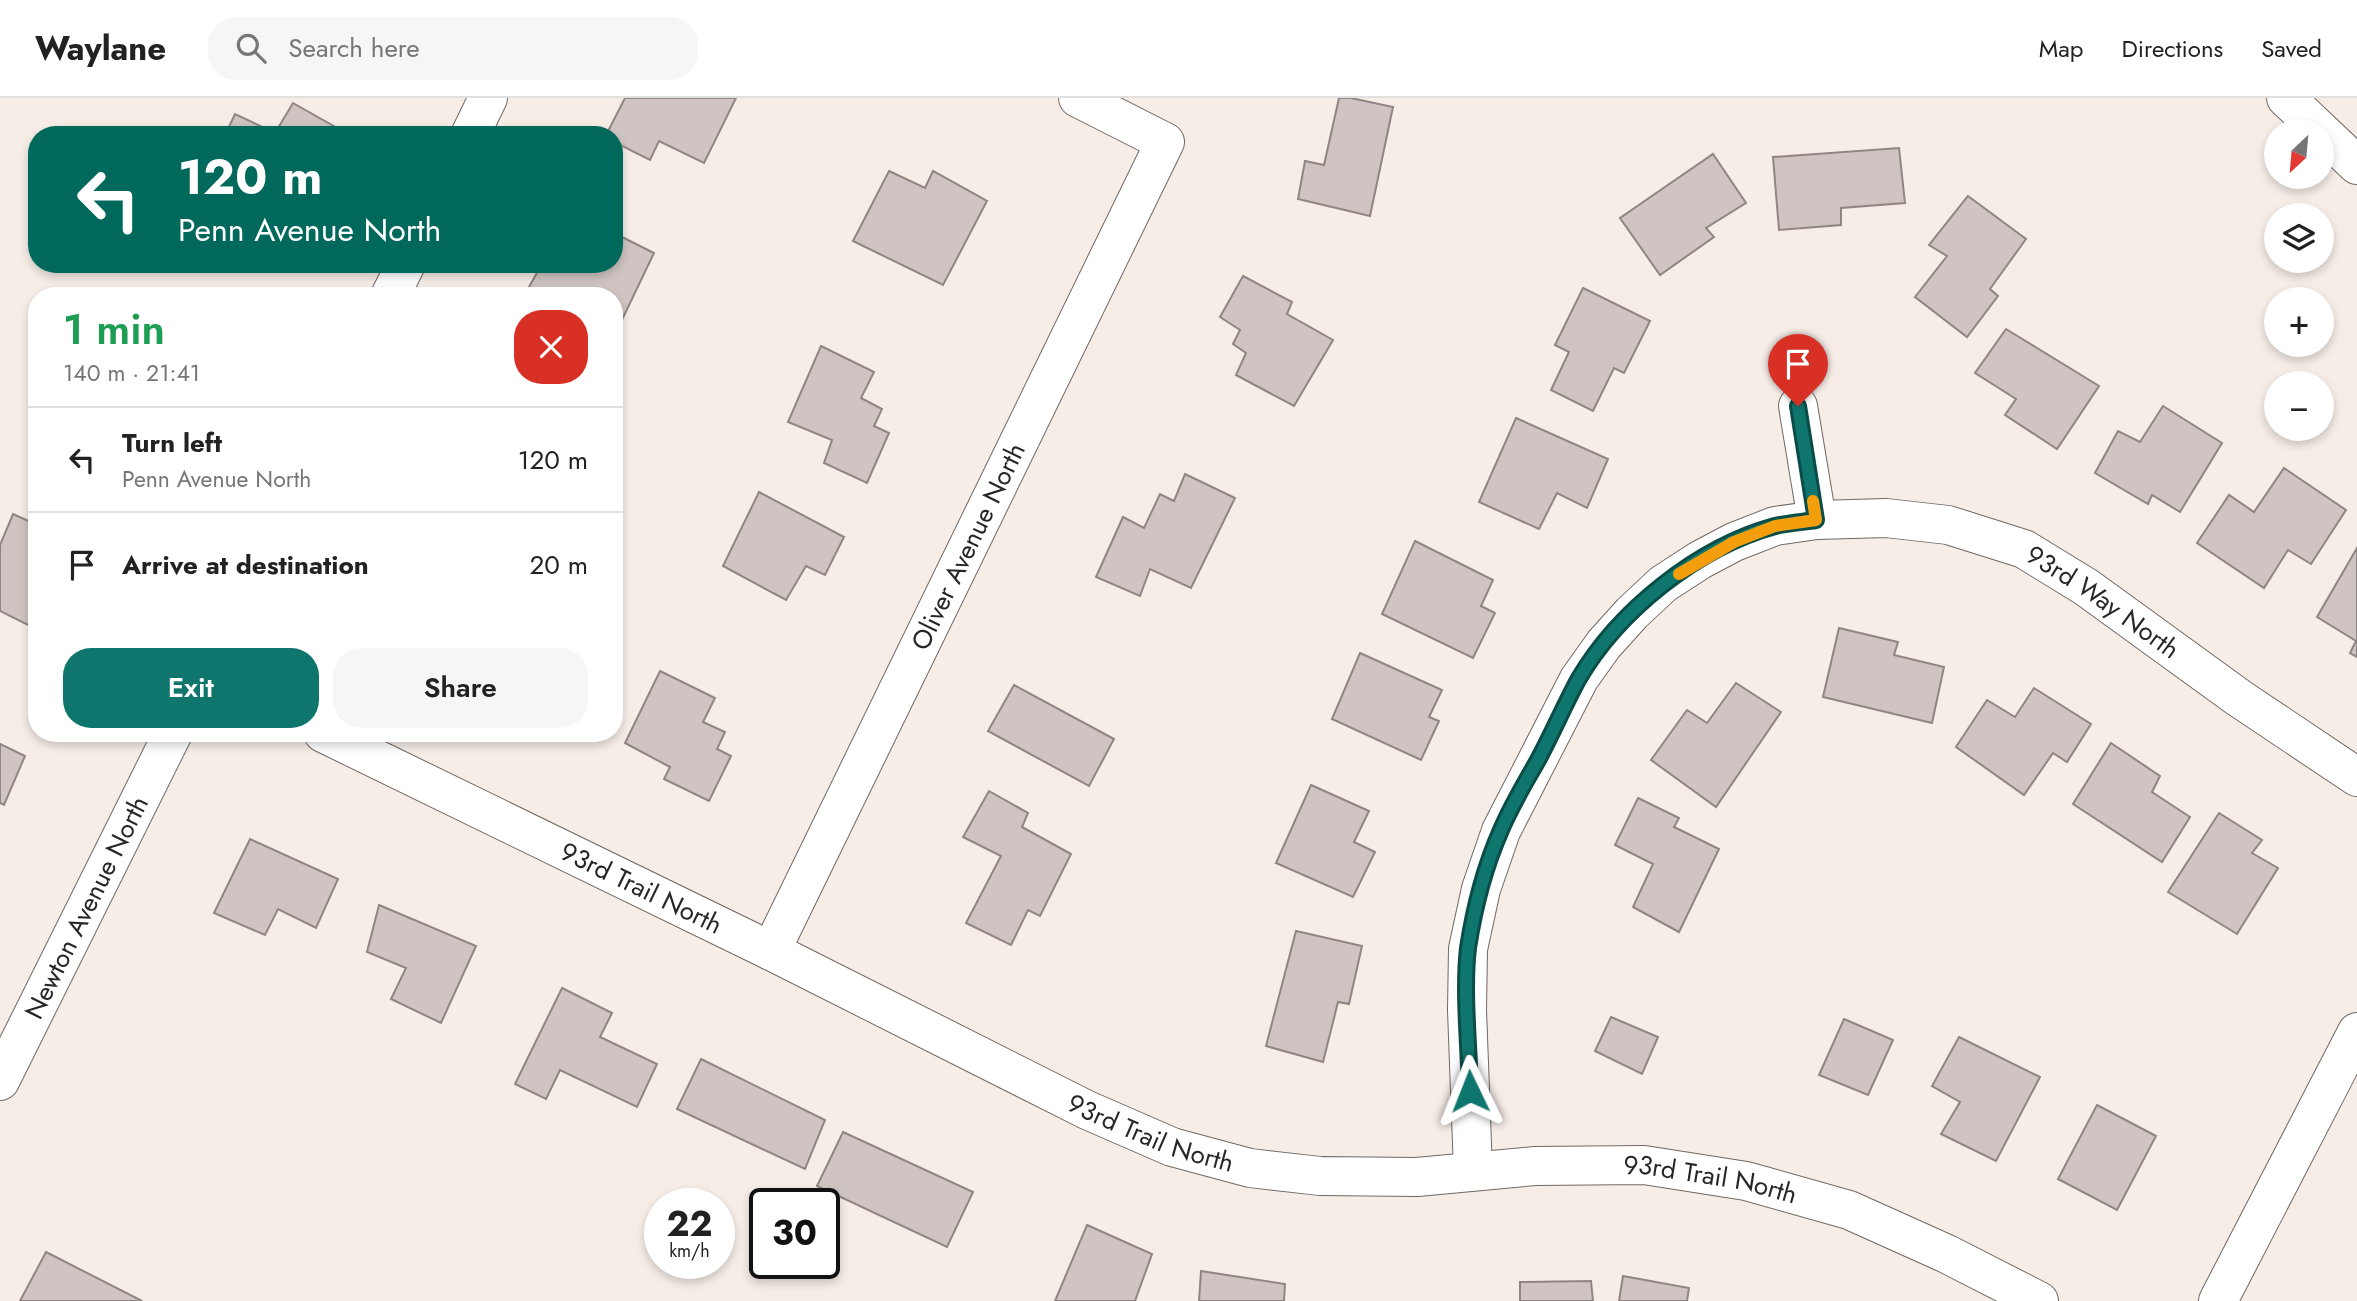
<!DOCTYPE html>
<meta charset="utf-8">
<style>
:root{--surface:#fff;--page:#f6f6f6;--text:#222;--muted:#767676;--line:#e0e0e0;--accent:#0f766e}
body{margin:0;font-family:Jost,sans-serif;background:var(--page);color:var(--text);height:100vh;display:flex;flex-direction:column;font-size:26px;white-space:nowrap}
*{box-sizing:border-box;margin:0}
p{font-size:23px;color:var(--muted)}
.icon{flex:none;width:38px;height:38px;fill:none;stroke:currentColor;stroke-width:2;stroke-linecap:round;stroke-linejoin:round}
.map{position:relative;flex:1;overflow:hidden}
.panel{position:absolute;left:28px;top:189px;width:595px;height:455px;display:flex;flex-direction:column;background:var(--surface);border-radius:28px;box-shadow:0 4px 10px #0003}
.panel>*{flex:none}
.banner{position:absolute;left:28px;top:28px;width:595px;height:147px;border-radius:28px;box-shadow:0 4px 10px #0003;background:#00695c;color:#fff;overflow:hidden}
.needle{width:46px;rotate:206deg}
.fabs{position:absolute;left:2264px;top:21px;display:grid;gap:14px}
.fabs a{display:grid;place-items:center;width:70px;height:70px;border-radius:50%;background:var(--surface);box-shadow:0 4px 10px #0003;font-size:35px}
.speed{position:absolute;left:644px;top:1090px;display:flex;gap:14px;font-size:35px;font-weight:700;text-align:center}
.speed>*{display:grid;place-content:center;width:91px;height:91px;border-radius:50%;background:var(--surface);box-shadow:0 4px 10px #0003;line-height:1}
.speed small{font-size:18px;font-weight:400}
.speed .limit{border:4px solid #111;border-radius:10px;background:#fff;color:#111}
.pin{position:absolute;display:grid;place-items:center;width:60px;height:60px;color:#fff;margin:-72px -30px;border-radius:50% 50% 50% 0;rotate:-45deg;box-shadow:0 0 7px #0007}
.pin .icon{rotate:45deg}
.me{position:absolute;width:77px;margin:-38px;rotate:358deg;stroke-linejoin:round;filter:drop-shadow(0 0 5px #0008)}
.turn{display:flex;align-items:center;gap:24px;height:147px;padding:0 35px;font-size:32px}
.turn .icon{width:91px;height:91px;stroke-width:2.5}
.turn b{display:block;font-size:49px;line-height:60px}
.round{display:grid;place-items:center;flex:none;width:74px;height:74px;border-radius:28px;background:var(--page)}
.overview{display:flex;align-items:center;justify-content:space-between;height:119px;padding:0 35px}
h1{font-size:42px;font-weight:600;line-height:52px;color:#1e9e55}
.button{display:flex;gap:14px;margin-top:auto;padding:14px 35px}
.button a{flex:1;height:80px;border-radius:28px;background:var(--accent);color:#fff;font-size:28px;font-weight:600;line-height:80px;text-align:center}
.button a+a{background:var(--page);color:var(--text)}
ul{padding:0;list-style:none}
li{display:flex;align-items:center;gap:21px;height:105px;padding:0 35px;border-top:2px solid var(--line)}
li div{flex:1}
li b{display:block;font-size:26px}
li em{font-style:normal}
header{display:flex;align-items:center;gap:42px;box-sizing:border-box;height:98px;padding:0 35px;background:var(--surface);border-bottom:2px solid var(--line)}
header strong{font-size:33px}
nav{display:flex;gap:38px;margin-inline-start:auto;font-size:24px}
.search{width:490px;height:63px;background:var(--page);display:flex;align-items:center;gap:18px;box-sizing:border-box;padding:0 24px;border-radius:28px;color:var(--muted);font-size:26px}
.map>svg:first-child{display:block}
</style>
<header>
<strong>Waylane</strong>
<div class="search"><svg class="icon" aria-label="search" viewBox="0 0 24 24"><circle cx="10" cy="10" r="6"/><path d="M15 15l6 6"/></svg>Search here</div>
<nav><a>Map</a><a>Directions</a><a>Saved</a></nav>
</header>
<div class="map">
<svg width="2357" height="1203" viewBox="0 0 2357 1203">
<rect width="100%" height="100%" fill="#f6ede7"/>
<g fill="#cfc4c1" stroke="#8f8582" stroke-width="2">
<polygon points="625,0 736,0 704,65 659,43 650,62 614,44 614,37 606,37"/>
<polygon points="1339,0 1351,0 1393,9 1370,118 1298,101 1305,63 1324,67"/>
<polygon points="293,5 337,30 334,37 225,37 235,16 275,35"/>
<polygon points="1899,50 1905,105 1841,110 1841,127 1779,132 1773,59"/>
<polygon points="1713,56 1746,105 1706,130 1714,139 1660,177 1620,120"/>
<polygon points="889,73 925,90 933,73 987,103 943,187 853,143"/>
<polygon points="1968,98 2026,141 1990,191 1998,198 1967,239 1915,199 1947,158 1929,147"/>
<polygon points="614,135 654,155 621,224 614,221 614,198 530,198 525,196 542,166 614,166"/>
<polygon points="1243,178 1292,204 1287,216 1333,242 1294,308 1236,277 1246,255 1233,246 1240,232 1220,219"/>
<polygon points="1583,190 1650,223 1624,275 1614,270 1593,313 1551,292 1569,254 1555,247"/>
<polygon points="2006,231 2099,288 2057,351 2005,317 2016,301 1975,275"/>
<polygon points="821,248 874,274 861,300 882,311 874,328 889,335 867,385 824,365 832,342 788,324"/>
<polygon points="2163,308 2222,345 2180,414 2152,397 2148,406 2095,375 2118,333 2140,344"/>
<polygon points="1516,320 1608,361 1587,410 1557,395 1539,431 1479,404"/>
<polygon points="2284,370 2346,412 2311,466 2288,452 2264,490 2197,445 2229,397 2254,414"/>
<polygon points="1185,376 1235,400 1191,490 1150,471 1140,498 1096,479 1123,419 1144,430 1160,396 1174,403"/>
<polygon points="759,394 844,439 825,477 806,468 786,502 723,468"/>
<polygon points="13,416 37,427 37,519 32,529 0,513 0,447"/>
<polygon points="1415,443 1493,482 1481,508 1495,515 1473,560 1382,516"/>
<polygon points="2357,450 2357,559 2350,555 2356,543 2317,519"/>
<polygon points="1839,530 1898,544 1894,557 1944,569 1932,625 1823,599"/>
<polygon points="1360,555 1442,592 1429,619 1439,623 1421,662 1332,621"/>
<polygon points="660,573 715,600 703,624 725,634 717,651 731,658 709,703 664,681 670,669 625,645"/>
<polygon points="1736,585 1781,614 1716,709 1651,662 1687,612 1707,625"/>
<polygon points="1014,587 1114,641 1089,688 988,633"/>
<polygon points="2034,590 2091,626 2067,664 2053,655 2024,697 1956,649 1987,602 2015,619"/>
<polygon points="2111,645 2160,678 2152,694 2190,719 2162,764 2073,706"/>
<polygon points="0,646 25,658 4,707 0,705"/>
<polygon points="1311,687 1369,713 1354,744 1375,754 1353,799 1276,765"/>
<polygon points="989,693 1028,715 1022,729 1071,756 1040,818 1028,812 1011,847 966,825 1001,758 963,739"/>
<polygon points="1638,700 1679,720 1674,729 1719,751 1679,834 1633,809 1653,766 1615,747"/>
<polygon points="2219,715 2262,742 2252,755 2278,770 2237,836 2168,794"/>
<polygon points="250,741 338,781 316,830 278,811 265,837 214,815"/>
<polygon points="379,807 476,848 441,925 391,901 406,870 367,854"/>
<polygon points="1296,833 1362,848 1349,906 1338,904 1323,964 1266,948"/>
<polygon points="562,890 612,915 600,939 657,966 637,1009 560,972 546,1001 515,986"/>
<polygon points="1611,919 1658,939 1642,976 1595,953"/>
<polygon points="1844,921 1893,942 1868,997 1819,977"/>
<polygon points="1959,939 2040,979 1996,1063 1941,1036 1960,1004 1932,988"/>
<polygon points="701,961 825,1022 805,1071 677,1011"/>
<polygon points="2097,1007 2156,1038 2117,1112 2058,1081"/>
<polygon points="843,1034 973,1094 947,1149 817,1088"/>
<polygon points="1087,1127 1152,1156 1135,1203 1055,1203"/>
<polygon points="46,1154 142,1203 20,1203"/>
<polygon points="1201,1173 1285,1186 1284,1203 1199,1203"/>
<polygon points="1623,1178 1689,1190 1687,1203 1619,1203"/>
<polygon points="1591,1183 1593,1203 1520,1203 1520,1184"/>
</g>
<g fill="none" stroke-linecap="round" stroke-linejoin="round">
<g stroke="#706863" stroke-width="40">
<g id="minor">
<polyline points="470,37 488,0"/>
<polyline points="390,198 406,166"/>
<polyline points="1798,308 1817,422"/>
<path id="s1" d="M323,635L771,853L1087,1012L1172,1049L1250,1070L1320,1078L1417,1079L1535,1068L1644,1067L1746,1083L1849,1112L1947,1156L2039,1203"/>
<path id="s2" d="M771,853L1165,44L1078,0"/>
<path id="s3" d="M0,983L173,635"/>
<path id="s4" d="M1473,1073L1467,912L1468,851L1481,791L1501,733L1579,581L1604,546L1632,515L1663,486L1700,462L1734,444L1775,428L1817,422L1886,420L1948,427L2024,451L2086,489L2239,600L2357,679"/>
<polyline points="2218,1203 2357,934"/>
</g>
</g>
<g stroke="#706863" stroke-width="40">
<g id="motorway">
<polyline points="2286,0 2321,33"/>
<polyline points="2322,34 2357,67"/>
</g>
</g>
<use href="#minor" stroke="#fff" stroke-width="38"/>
<use href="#motorway" stroke="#fff" stroke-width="38"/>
</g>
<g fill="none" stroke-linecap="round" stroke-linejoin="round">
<g stroke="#0a4d48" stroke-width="18">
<path id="route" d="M1470,993C1469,949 1463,893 1468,850C1474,811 1485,768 1501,732C1511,708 1525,685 1538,662C1552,636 1564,608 1578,582C1618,513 1698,449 1775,428C1788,425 1803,424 1816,422L1798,308"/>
</g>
<use href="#route" stroke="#0f766e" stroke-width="12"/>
<polyline stroke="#f59e0b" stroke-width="12" points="1679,476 1734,444 1775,428 1816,422 1813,403"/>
</g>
<g text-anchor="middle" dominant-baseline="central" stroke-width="5" stroke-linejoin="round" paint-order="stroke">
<g font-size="26" fill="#292623" stroke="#f6ede7">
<text stroke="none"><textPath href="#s2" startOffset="450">Oliver Avenue North</textPath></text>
<text stroke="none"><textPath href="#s4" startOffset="1118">93rd Way North</textPath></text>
<text stroke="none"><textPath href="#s1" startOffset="354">93rd Trail North</textPath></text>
<text stroke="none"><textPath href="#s3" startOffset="194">Newton Avenue North</textPath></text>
<text stroke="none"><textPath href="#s1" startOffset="920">93rd Trail North</textPath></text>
<text stroke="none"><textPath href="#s1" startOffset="1488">93rd Trail North</textPath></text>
</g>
</g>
</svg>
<div class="fabs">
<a><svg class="needle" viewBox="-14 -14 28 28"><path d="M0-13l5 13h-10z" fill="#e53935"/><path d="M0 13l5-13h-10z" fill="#767676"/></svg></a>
<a><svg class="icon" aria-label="layers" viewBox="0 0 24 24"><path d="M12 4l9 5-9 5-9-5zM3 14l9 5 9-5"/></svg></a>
<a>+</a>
<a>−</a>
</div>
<div class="speed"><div>22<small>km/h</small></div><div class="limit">30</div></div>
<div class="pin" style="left:1798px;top:308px;background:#d93025"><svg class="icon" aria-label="arrive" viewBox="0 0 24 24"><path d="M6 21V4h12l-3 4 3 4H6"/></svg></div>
<svg class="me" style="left:1470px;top:993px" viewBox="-20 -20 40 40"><path d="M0-17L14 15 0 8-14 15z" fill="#0f766e" stroke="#fff" stroke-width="4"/></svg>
<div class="banner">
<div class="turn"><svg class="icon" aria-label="left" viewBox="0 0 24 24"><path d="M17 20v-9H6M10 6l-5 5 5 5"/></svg><div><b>120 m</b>Penn Avenue North</div></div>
</div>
<section class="panel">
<div class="overview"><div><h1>1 min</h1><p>140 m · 21:41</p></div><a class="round" style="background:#d93025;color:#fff"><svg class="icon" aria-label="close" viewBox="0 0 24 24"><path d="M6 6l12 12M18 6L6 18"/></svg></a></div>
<ul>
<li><svg class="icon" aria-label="left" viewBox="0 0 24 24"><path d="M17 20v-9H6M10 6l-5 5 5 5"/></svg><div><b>Turn left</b><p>Penn Avenue North</p></div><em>120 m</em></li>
<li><svg class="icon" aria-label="arrive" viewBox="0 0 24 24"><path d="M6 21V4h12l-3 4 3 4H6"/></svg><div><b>Arrive at destination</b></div><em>20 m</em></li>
</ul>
<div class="button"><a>Exit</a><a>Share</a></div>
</section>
</div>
